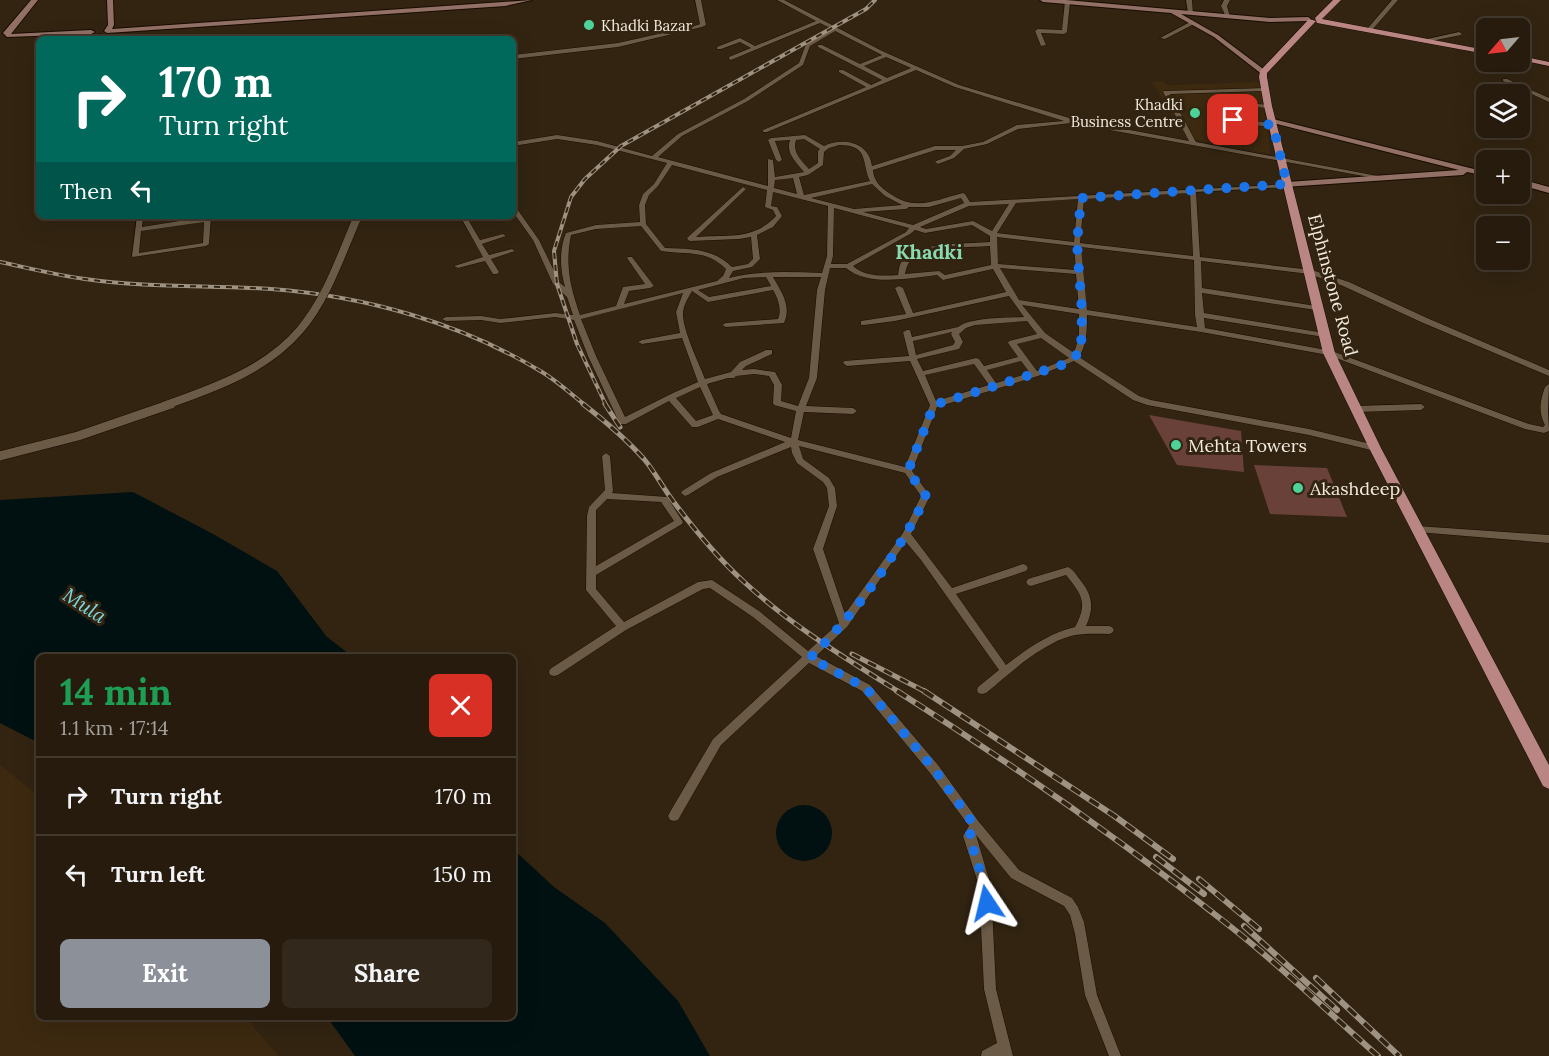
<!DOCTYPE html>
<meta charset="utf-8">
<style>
:root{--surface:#261b0d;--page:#32281b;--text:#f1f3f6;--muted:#a4a19d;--line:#42392e;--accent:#8c9099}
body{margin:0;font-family:Lora,serif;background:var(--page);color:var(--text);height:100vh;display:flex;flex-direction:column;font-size:22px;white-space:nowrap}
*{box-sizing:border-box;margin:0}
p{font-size:20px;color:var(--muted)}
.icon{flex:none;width:33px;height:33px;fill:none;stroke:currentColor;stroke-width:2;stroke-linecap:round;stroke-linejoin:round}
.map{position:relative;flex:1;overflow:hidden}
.side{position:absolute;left:36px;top:654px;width:480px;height:366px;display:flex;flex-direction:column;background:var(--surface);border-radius:9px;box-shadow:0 6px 24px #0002,0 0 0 2px var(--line)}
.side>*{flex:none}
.hud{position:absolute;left:36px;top:36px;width:480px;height:183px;border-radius:9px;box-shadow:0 6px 24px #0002,0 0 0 2px var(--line);background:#00695c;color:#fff;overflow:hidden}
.needle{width:39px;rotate:242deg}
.tools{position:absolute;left:1476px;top:18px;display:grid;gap:12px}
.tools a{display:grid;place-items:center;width:54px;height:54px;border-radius:9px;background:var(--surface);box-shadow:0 6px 24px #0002,0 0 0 2px var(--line);font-size:30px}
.pin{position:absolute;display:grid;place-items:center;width:51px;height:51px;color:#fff;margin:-26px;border-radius:12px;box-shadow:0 3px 9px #0006}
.me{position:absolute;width:66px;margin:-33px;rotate:350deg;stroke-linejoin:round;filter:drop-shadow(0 0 4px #0008)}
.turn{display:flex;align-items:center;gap:21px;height:126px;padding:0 24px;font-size:27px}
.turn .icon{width:78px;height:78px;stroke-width:2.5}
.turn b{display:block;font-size:42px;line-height:51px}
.then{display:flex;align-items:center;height:57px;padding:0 24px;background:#0003;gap:12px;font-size:22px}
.round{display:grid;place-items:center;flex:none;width:63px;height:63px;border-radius:9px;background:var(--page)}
.overview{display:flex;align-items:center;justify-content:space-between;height:102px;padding:0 24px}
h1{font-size:36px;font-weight:700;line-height:45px;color:#1e9e55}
.action{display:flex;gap:12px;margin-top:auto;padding:12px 24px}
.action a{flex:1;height:69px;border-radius:9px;background:var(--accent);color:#fff;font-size:24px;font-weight:700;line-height:69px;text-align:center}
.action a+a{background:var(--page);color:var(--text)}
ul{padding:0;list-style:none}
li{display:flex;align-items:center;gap:18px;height:78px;padding:0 24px;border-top:2px solid var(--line)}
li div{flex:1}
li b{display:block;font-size:22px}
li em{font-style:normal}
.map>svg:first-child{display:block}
</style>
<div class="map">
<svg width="1549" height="1056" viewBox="0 0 1549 1056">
<rect width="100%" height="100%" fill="#322411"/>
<g fill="#3c2910">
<polygon points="1163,81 1167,85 1259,82 1271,154 1186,138 1152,82"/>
<polygon points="0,765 39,796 39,1017 245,1017 279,1056 0,1056"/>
</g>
<g fill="#011011">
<polygon points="133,492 213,534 277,571 327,637 353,657 39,657 39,743 0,723 0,500"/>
<circle cx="804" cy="833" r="28"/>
<polygon points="513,849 554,887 605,923 678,1001 710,1056 355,1056 327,1017 513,1017"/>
</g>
<g fill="#6a4139">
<polygon points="1149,415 1241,431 1244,472 1177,465"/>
<polygon points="1254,465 1327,468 1347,517 1270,514"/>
</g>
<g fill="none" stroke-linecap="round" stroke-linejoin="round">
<g stroke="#190c00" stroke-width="1">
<g id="street">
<polygon points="695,0 701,0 706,25 702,27 618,47 513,59 513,55 618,43 698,25 700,24"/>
<path d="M777,0H784L882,51L959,85L1076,120L1189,141L1163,92L1164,91L1266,88L1267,89L1264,91L1170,94L1196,142L1378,176L1381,178L1380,179L1071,123L1018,129L987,144L964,149L954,158L938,164L935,162L936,161L950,156L956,150H936L873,170C874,181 880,187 889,193C915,212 935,200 963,193L965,194L970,202L1289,184V186L1287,187L1196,192L1200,257L1312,270L1349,282L1427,318L1549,370V376L1421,322L1343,286L1309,274L1201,261L1202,288L1316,306L1320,308L1316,310L1202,293L1204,313L1324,333L1328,335L1324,337L1204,318L1205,328L1332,351L1529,424L1543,427L1545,425C1538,412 1540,401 1545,387L1549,384L1548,411L1549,431L1544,433L1525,429L1328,355L1201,332L1087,315C1087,330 1087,344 1079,357L1139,396L1151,400L1309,429L1375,445L1379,448L1375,451L1309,435L1147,405L1133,400L1074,361L1038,376L937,407L912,471L930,496L911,534L952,588L1023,564L1026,565L1028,568L1026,571L956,594L1006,665C1027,649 1049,633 1075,627C1088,603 1082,595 1066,575L1031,586L1028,585L1026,582L1028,579L1031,578L1068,567C1074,570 1077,576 1081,581C1093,596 1094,609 1086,626H1109L1112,627L1114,630L1112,633L1109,634C1097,634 1084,633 1071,636C1041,644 1009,674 986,693L982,694L978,693L977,690L978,687L999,670L921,560L906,542L847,627L816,656L870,685L938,765L979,822L1019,870L1072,898L1078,907L1084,922L1097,995L1121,1056H1109L1085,995L1075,934L1070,915L1064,906L1011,878L976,835L991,886L996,989L1013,1056H981L982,1051L997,1043L984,989L979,886L963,836L969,826L930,773L862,691L809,663L721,745L678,820L674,821L670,820L668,816L670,812L713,739L802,657L753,617L710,588L703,589L626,630L558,675L554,676L550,675L549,672L550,669L616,626L586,590L587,516L589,507L605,490L602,456L606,453L610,456L613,491L612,493L667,497L683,522L682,524L596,575V589L624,622L698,582L712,580L759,611L808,651L839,623L813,549L829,506L827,488L823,482L797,463L792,453L791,447L717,477L688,495L685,496L681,493L682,491L711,473L785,442L718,419L698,427H692L669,401L626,424H620L588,356L574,320L555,317L500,323L481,320L446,321L442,319L446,317L481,316L500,319L555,313L573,315L567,297L553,284L533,240L513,212V205L515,206L539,240L560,283L565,287C560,269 559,250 566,233L596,225L640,222L639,205L643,194L654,184L667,163L597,145L557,139L513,146V142L557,135L597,141L652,156L678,134L744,99L799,63L806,44L832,29L820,23L731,60L729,59V57L751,48L740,42L721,49H717V47L740,38L755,46L816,21ZM835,31L882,55L860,64L822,45H818V47L882,80L871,85L843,70H839V72L866,87L763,130V132H767L916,70L955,87L1064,121L1017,125L983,142L962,146H935L872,166C869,142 843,137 824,146L805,135L771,138L768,140L776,160L779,162L782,160L775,141L790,140C785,153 797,163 804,172L775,177L773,160L768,159V186L658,157L682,136L748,101L803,65L810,46ZM886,57L911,68L887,78L864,66ZM804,139L820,149L818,151V163L809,169C801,160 792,152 796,140ZM839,145C870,145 861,163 870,181L804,195L799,177L808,175L823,165L824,152L829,148ZM672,165L767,190L765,207L773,210L776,216C753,241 726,234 696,237L745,190L746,189L743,187L687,238L688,240L690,241L739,239L751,237L753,259L748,264L732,267C713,248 690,249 665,248L646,224L645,205L649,195L658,186ZM793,178L797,194L774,188L775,180ZM872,184L885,196L902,205L854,209L811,198ZM773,192L828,206L827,256L822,273C791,272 760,270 729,278L733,271L752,267L760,259L757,235L773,227L782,216L777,207L771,206ZM1190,193L1193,256L1080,243L1084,199ZM961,198L964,203L913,225L863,212L906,209L909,207H929ZM1078,199L1074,242L997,233L1016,203ZM1009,204L992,231L973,221L926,229L920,227L969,206ZM834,208L909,228L906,232L847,264H831L833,256ZM972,225L990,236V242C968,244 916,241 902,261C899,265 899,270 898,275C883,276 865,277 853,266L910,234L915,230L925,233ZM641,226L661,251C686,255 706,249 726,269L723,276L717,281L624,304L629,291L650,288L654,286L632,257H628L627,258L645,284L623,287L616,306L580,315C570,286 565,265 571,235L596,229ZM997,237L1074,246L1076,270L998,264ZM990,246L991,265L945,275L939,271L905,274C906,269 907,265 910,261C924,245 970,248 990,246ZM1081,247L1194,260L1195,315L1197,327L1087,310ZM830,268H846C868,287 910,278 937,275L943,280L993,269L1006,292L913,313L903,288L899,286L895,288L906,314L861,321V325H864L895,321L1009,296L1024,317C1006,318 971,317 958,327L912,337L910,330H907L903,332L909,356L844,361L843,363L847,366L910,361L930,405L905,467L798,440L804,412L853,414L857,411L853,408L806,406L817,378L825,290ZM1000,268L1076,274L1079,309L1019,300ZM766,277L771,286L709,297L698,290L744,278ZM773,277H821L817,290L809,378L798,406L781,401L782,385L775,372L754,369L742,370L746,366L772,354V350H766L740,362L731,372L705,379C699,363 683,331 683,314C683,306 688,298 692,291L708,302L773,290C778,298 782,310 778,319L726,323L722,325L726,327L784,323C792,306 781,291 773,277ZM683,293L676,312L680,333L642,340L638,342L642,344L682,338L698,382L673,393L625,417L596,356L581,319ZM1022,305L1079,314V337L1074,353L1045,333ZM1027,321L1037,334L1009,341L1008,343L1018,357L984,366L979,359L976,358L923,371L917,359L959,349L963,342L959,334L966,328L975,325ZM952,332L951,334L955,342L953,345L916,355L913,341ZM1041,338L1069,358L1037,371L1017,344ZM1021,361L1030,373L996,383L987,370ZM974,364L989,385L936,401L925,375ZM754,374L769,376L774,385L773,403L774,405L796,411L791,438L721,414L719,411L707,384L728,378H734L736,376ZM700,387L713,415L696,421L676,398ZM799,446L905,473L921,496L903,533L845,614L823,549L837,506L835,488L829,478L803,459ZM607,499L661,502L674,521L596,566V510Z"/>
<polygon points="1186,0 1192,0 1193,14 1188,13"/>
<polygon points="1224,0 1230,0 1227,6 1230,17 1226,17 1221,6"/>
<polygon points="1392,0 1398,0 1372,30 1368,30 1368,28"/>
<polygon points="1065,1 1070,2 1067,32 1064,34 1041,33 1046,45 1041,46 1035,31 1038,29 1062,30"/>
<polygon points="1192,21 1195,23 1194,24 1165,39 1160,38"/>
<polygon points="1459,32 1462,34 1461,35 1426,42 1423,40"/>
<polygon points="99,34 103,34 104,39 98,39"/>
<polygon points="1503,79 1507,79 1549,98 1549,102 1503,81"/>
<polygon points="1221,101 1270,105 1270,107 1268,108 1224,105 1227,115 1244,120 1273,123 1276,125 1273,127 1243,124 1222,117 1218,103"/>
<path d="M137,216H143L142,227L211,216L209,244L206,246L133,257L132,256ZM204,222L203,243L139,253L141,231Z"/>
<polygon points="460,216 466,216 480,240 503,234 506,236 482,244 489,255 512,249 515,251 491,259 499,272 497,274 493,274 485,261 458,268 454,266 483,257"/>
<polygon points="1421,404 1425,407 1421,410 1356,412 1352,409 1356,406"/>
<polygon points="1417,526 1549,535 1549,543 1417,532 1414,531 1412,529 1414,527"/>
</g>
</g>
<g stroke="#190c00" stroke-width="2">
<g id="secondary">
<polygon points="31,0 38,0 11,34 91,30 95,32 91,34 7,37 3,33"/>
<polygon points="107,0 113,0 114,25 112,29 532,0 505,6 107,33 104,31 108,25"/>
<polygon points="1040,0 1066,0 1270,18 1308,17 1311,19 1308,21 1270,22 1181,14 1218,35 1266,71 1266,75 1263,75 1214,37 1171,13 1043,2"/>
<polygon points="1269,118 1486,172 1486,176 1467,172 1463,175 1284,187 1283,185 1287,182 1459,170 1269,122"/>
<polygon points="1520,179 1549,187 1549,193 1520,185"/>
</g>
</g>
<g stroke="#190c00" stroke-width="1">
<g id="primary">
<polygon points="1333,0 1341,0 1322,19 1486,50 1486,54 1317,23 1315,18"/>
<polygon points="1309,19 1316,21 1267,73 1267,77 1272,106 1335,353 1381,448 1549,765 1549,789 1543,786 1369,448 1323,353 1264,106 1259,77 1260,71"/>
<polygon points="1520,56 1549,62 1549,66 1520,60"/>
</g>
</g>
<use href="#street" fill="#6a5a46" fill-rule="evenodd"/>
<use href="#secondary" fill="#927065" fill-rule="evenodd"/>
<use href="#primary" fill="#ba8683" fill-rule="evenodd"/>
<g stroke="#9e9283" stroke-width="4">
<g id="rail-far2">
<path d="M0,262C28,268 56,275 85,279C146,288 209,285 271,289C365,296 461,323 542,372C557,381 571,394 585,405"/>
<polyline points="606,405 577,344 557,284 554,251 571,197 585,179 621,146 866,9 875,0"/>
</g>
</g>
<g stroke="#9e9283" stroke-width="5">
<g id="rail-far1">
<path d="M583,404C605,421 626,439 644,459C655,472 663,488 673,501C694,529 717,557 742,580C789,624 845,658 899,692"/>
<polyline points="605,404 620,427"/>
<polyline points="852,654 926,692"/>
</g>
</g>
<g stroke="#9e9283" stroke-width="6">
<g id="rail">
<path d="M897,691C1012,764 1124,842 1231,927C1282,967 1329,1013 1378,1056"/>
<polyline points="924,691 1113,815 1173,859"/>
<polyline points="1156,857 1204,894"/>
<polyline points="1199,879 1259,929"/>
<polyline points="1244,926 1337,1010"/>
<polyline points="1316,978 1399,1056"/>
</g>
</g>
<use href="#rail-far2" stroke="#322411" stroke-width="2" stroke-dasharray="6" stroke-linecap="butt"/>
<use href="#rail-far1" stroke="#322411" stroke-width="3" stroke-dasharray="9" stroke-linecap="butt"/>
<use href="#rail" stroke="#322411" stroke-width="4" stroke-dasharray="11" stroke-linecap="butt"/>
<g stroke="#190c00" stroke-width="9" stroke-linecap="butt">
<path id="street-bridge-far1" d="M166,405C214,388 266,370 300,330C328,297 341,254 358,216"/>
</g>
<g stroke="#190c00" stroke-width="10" stroke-linecap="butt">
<polyline id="street-bridge" points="0,456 78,436 171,404"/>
</g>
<use href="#street-bridge-far1" stroke="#6a5a46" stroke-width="8"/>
<use href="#street-bridge" stroke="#6a5a46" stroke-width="9"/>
</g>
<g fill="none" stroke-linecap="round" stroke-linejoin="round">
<path stroke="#1a73e8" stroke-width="10" stroke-dasharray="0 18" d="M987,903L985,886L969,836L975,826L934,769L866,688L810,658C857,612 894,559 924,501L926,496L908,471L934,405L1062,365L1081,352L1082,312L1077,244L1081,198L1287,184L1273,125L1233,120"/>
</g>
<g fill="#4dd39a" stroke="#322411" stroke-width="2">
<circle cx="589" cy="25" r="6"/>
<circle cx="1195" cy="113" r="6"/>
<circle cx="1176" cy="445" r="6"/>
<circle cx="1298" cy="488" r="6"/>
</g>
<g text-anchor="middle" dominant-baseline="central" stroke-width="6" stroke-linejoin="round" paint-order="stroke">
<g font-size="15" fill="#f4ebdf" stroke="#322411" text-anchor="start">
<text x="601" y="25">Khadki Bazar</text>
<text x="1183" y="104" text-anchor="end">Khadki<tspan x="1183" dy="17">Business Centre</tspan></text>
</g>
<g font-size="18" fill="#f4ebdf" stroke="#322411">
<text transform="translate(1333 285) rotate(75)">Elphinstone Road</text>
</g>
<g font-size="18" fill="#f4ebdf" stroke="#322411" text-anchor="start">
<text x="1188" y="445">Mehta Towers</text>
<text x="1310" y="488">Akashdeep</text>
</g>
<g font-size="20" font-weight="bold" fill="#88dab2" stroke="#322411">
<text x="929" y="251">Khadki</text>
</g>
<g font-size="20" font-style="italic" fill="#7ad8e1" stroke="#322411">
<text transform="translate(85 605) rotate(33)">Mula</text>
</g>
</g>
</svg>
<div class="tools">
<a><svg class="needle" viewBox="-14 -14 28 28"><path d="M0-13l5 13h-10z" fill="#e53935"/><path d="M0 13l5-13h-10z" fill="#a4a19d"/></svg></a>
<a><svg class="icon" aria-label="layers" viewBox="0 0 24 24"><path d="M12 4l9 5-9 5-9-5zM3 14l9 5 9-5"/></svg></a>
<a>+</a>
<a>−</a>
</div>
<div class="pin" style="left:1233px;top:120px;background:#d93025"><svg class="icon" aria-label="arrive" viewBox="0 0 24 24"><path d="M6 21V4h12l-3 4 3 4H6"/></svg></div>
<svg class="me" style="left:987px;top:903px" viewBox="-20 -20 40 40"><path d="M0-17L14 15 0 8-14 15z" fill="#1a73e8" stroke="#fff" stroke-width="4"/></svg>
<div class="hud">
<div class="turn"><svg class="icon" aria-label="right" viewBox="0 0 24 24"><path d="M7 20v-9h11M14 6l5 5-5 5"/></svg><div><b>170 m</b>Turn right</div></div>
<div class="then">Then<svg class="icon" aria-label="left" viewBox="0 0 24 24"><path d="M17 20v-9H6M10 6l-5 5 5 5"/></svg></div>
</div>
<section class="side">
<div class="overview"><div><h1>14 min</h1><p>1.1 km · 17:14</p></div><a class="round" style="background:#d93025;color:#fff"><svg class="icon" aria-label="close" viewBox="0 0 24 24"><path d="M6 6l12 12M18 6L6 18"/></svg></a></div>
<ul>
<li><svg class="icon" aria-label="right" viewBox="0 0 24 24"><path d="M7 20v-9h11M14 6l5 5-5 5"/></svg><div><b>Turn right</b></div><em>170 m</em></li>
<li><svg class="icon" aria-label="left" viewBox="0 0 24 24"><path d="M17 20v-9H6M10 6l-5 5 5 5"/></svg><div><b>Turn left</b></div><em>150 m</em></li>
</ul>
<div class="action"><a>Exit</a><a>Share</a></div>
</section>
</div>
